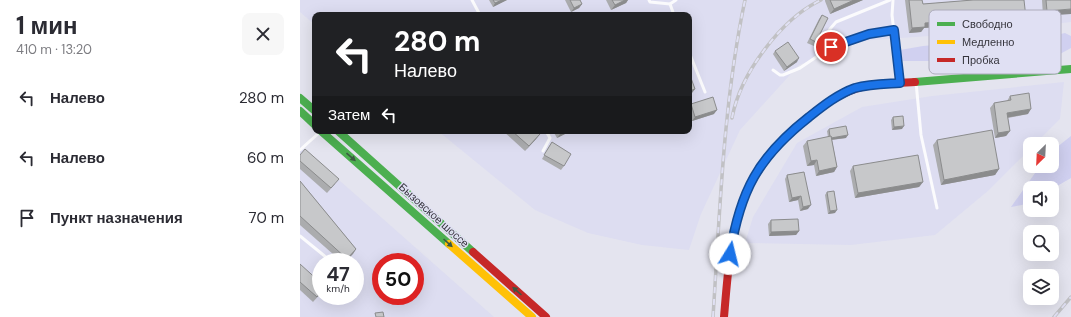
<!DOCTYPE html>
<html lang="ru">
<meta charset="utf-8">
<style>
:root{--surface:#fff;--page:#f7f7f7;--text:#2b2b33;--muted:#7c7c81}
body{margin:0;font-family:"DM Sans",sans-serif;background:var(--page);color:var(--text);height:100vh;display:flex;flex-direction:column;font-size:15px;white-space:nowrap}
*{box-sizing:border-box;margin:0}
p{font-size:13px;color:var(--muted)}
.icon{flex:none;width:22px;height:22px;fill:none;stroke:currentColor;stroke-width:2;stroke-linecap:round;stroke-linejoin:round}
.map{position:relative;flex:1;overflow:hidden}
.details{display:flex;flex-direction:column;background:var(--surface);width:300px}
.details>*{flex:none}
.guide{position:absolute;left:12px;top:12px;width:380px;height:122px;border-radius:8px;box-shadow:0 4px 16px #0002;background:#202124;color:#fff;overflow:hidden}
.needle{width:26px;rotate:204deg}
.buttons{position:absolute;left:723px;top:137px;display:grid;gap:8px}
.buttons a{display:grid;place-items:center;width:36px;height:36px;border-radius:8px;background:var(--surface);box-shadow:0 4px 16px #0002;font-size:20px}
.speed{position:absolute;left:12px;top:253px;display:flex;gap:8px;font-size:20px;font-weight:700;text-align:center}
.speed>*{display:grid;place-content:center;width:52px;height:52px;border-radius:50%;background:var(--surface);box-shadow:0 4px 16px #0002;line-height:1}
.speed small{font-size:10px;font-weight:400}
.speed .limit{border:6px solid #d22;background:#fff;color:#111}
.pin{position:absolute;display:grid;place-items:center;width:34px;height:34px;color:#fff;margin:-17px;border:2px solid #fff;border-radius:50%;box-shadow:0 1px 4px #0007}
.me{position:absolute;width:44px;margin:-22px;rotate:9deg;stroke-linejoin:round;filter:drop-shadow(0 0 3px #0008)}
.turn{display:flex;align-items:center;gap:14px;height:84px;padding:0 16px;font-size:18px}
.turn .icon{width:52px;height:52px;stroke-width:2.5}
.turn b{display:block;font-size:28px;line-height:34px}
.then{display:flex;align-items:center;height:38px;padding:0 16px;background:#0003;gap:8px;font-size:15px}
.round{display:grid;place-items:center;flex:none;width:42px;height:42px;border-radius:8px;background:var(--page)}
.headline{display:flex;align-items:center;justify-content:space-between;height:68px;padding:0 16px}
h1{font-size:24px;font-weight:700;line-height:30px}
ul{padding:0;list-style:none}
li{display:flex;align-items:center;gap:12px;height:60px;padding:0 16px}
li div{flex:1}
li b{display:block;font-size:15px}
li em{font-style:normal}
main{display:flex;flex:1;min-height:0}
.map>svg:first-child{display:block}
</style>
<main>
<section class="details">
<div class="headline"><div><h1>1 мин</h1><p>410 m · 13:20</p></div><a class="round"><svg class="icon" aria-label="close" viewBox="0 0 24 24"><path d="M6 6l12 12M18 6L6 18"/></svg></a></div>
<ul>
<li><svg class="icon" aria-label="left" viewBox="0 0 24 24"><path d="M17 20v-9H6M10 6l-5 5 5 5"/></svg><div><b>Налево</b></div><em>280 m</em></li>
<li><svg class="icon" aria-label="left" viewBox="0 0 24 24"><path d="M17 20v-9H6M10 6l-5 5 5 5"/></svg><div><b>Налево</b></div><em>60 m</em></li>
<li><svg class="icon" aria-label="arrive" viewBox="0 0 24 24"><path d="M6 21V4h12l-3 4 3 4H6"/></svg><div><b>Пункт назначения</b></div><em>70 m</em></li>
</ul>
</section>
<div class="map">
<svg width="771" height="317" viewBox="0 0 771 317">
<rect width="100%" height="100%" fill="#e4e4ef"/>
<g fill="#ddddf1" fill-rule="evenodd">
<polygon points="0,0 771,0 771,22 670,33 560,41 499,65 440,130 401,214 389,250 342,245 288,233 235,210 138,131 389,131 389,15 15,15 15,25 0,12"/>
<polygon points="764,82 760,119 735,144 730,144 730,149 689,190 635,235 551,245 445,243 453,217 497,143 562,107 632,96"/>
<path d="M0,146L48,188L194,317H0ZM21,262H55V296H21ZM81,262H115V296H81Z"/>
</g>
<g fill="#d0d0f0">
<polygon points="765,33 771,36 771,48 760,54 734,58 724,53 643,61 603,61 600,50 623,46 712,38 739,39"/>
<polygon points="771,136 771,178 752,189 730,188 730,201 722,205 711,207 740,166 752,166 752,151"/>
</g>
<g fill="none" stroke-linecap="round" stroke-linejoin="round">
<g stroke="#fbfbfd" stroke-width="3">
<polyline points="172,0 180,15"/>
<polyline points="349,0 350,2 370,4 376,0"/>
<polyline points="593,0 592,15 600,83"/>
<polyline points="370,4 374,15"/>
<polyline points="389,52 405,92"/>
<polyline points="518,55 530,29 536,22 590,0"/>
<polyline points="473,70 480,75 483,75 500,68 531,47 569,34 594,30"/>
<polyline points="616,82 621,135 637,208"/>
<polyline points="0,150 20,132"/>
<polyline points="243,151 250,138 246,131"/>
<polyline points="0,236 32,262"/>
</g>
<g stroke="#4caf50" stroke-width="8">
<polyline points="615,82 771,69"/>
<polyline points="0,98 15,111"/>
<polyline points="0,111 15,125"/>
<polyline points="21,131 149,244"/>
<polyline points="38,131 173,252"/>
</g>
<polyline stroke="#ffc107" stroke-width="8" points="149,244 232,317"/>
<g stroke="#c62828" stroke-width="8">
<polyline points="173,252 246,317"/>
<path d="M424,317C431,235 433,180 501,123C517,110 534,96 555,89C574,83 595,83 615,82"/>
</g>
<g stroke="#c1c1c4" stroke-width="3.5">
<g id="rail">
<path d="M432,118C440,74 481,19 521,0"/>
<path d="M413,317C420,211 423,104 445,0"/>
<polyline points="754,317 771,297"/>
</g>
</g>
<use href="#rail" stroke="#e0e0f3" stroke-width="2" stroke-dasharray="6" stroke-linecap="butt"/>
</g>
<g fill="#abacae">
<polygon points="189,0 207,0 193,7"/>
<polygon points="265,0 280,0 282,4 279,8 271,12"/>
<polygon points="306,0 328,0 326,3 311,10"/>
<polygon points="525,0 563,0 530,14 525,1"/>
<polygon points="605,0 622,0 623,4 673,0 722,23 700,25 700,22 624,28 621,32 609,33"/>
<polygon points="742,0 771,0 743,16"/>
<polygon points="522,15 516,42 514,46 507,43 519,19"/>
<polygon points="475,51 497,62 484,71 473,54"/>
<polygon points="710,96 728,114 708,118 710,131 706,136 695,138 690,108 694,103 707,101"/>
<polygon points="391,104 414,114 392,121 389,112 389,107"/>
<polygon points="593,117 602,129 592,130 591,120"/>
<polygon points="529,129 546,138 532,140 537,167 534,172 516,176 514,165 507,166 503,146 507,141 528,137 527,131"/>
<polygon points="203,131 237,131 236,139 225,151"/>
<polygon points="253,131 271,131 257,138"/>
<polygon points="637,140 699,169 695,175 641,185 633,145"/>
<polygon points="252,142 264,166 261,170 242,159"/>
<polygon points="0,155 35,184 27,193 0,169"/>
<polygon points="553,166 623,182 619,187 555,198 550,171"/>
<polygon points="504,172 508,209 500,211 498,200 489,202 485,179 487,175"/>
<polygon points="0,181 56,249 46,262 42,262 0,225"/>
<polygon points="527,192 535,213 528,214 525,195"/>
<polygon points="471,220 499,231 496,235 469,236 468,224"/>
<polygon points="0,264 21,293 13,302 0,290"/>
</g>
<g fill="#8b8c8d">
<polygon points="202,0 207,0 193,7 195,3"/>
<polygon points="325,0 328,0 326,3 311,10 315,5"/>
<polygon points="554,0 563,0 530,14 534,9"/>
<polygon points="282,4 279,8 271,12 274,8"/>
<polygon points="771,9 771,14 743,16 747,11"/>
<polygon points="703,17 700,22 624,28 621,32 609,33 612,28 625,23"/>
<polygon points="726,18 722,23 700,25 703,20"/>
<polygon points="499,58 497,62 484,71 487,67"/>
<polygon points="395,89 392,93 389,94 389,91"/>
<polygon points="731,109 728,114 704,118 707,113"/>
<polygon points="417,110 414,114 392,121 395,117"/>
<polygon points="604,126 602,129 592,130 594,127"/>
<polygon points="265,131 271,131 257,138 261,133"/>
<polygon points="710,131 706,136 695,138 698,133"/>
<polygon points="240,134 236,139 225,151 229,146"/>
<polygon points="548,135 546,138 529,140 531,138"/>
<polygon points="517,160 514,165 507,166 511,161"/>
<polygon points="537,167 534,172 516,176 519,171"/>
<polygon points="699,169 695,175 641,185 644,180"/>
<polygon points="623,182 619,187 555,198 558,193"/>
<polygon points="501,196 498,200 489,202 492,198"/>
<polygon points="511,205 508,209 500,211 503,207"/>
<polygon points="537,210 535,213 528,214 530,211"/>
<polygon points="499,231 496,235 469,236 471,232"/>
<polygon points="56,249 53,254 45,262 47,259"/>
</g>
<g fill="#c7c8ca" stroke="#8b8c8d">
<polygon points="193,0 202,0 195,3"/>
<polygon points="270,0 280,0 282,4 274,8"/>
<polygon points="312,0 325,0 315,5"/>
<polygon points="530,0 554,0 534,9"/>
<polygon points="609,0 622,0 623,4 673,0 724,0 726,18 703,20 703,17 625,23 625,27 612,28"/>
<polygon points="746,0 771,0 771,9 747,11"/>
<polygon points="522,15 528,18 516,42 510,39"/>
<polygon points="488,42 499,58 487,67 475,51"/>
<polygon points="389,78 391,78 395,89 389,91"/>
<polygon points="729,93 731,109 707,113 710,131 698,133 694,103 711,100 710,96"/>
<polygon points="413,97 417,110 395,117 391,104"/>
<polygon points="603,116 604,126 594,127 593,117"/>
<polygon points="546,126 548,135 531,138 531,136 530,137 529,129"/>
<polygon points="692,130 699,169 644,180 637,140"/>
<polygon points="212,131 237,131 240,134 229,146"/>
<polygon points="260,131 265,131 261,133"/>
<polygon points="531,136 537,167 519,171 517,160 511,161 507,141"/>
<polygon points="252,142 271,154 264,166 244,155"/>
<polygon points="5,149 39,179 31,188 0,161 0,155"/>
<polygon points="618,155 623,182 558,193 553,166"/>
<polygon points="504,172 511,205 503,207 501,196 492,198 487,175"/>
<polygon points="0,181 56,249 47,259 0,216"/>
<polygon points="534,191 537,210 530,211 527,192"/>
<polygon points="498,219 499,231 471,232 471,220"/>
<polygon points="0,264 21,283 21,292 17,297 0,282"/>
<polygon points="83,312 84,317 76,317 75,313"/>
</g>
<defs><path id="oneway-solid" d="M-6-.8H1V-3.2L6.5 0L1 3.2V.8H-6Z"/></defs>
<g fill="#3c5942">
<use href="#oneway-solid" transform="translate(51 157) rotate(41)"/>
<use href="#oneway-solid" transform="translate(148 243) rotate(42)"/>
<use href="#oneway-solid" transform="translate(217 291) rotate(-138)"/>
</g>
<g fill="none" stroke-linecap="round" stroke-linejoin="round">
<g stroke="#114b97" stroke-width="10">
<path id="route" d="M430,254C440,191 458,157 509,117C523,106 538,94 555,88C570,84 585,84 600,83L594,30L569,34L531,47"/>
</g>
<use href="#route" stroke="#1a73e8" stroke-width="7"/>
</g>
<g text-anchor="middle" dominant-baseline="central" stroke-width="3" stroke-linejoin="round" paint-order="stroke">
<g font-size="11" fill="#35343c" stroke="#e0e0f3">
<text transform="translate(134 215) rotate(42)">Бызовское шоссе</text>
</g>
</g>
<rect x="629" y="10" width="132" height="64" rx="6" fill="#e0e0f3" stroke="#adacbc" stroke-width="1"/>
<rect x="637" y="22" width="18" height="4" fill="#4caf50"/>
<rect x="637" y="40" width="18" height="4" fill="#ffc107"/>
<rect x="637" y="58" width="18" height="4" fill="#c62828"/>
<g font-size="11" fill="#35343c">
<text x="662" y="28">Свободно</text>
<text x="662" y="46">Медленно</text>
<text x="662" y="64">Пробка</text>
</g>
</svg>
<div class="buttons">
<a><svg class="needle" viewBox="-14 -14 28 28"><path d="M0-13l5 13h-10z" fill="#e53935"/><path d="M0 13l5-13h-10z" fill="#7c7c81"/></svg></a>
<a><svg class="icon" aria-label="sound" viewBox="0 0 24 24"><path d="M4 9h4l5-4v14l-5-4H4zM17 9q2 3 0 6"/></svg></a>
<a><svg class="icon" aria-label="search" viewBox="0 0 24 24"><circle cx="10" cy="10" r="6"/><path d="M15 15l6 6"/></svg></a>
<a><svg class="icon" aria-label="layers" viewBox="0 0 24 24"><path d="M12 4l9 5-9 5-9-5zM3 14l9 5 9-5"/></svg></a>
</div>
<div class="speed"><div>47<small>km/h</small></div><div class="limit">50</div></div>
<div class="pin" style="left:531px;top:47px;background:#d93025"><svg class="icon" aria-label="arrive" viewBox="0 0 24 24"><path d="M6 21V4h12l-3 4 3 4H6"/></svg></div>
<svg class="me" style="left:430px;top:254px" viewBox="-20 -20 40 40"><circle r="19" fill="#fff"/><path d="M0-13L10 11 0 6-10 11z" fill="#1a73e8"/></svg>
<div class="guide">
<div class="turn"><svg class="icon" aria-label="left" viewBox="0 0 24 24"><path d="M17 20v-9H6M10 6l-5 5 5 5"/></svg><div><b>280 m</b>Налево</div></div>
<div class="then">Затем<svg class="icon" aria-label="left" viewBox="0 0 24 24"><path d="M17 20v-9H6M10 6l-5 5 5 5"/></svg></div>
</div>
</div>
</main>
